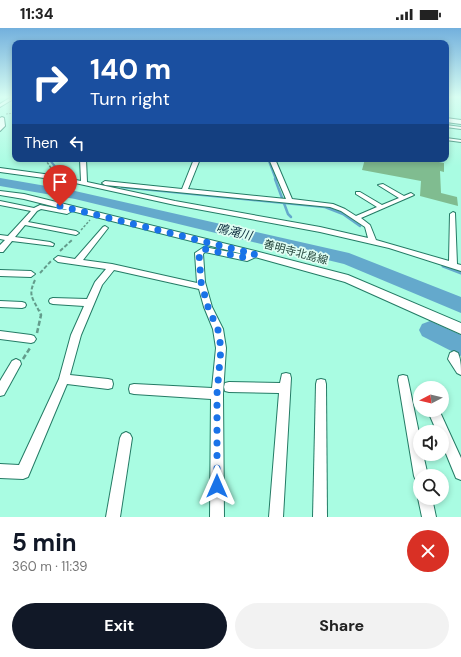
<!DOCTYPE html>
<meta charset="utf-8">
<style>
:root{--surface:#fff;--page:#f2f2f2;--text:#222;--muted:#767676;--accent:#111827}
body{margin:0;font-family:"DM Sans","Noto Sans JP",sans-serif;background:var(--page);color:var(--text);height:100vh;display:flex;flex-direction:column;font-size:15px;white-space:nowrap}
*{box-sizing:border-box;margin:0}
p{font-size:13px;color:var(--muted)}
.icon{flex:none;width:22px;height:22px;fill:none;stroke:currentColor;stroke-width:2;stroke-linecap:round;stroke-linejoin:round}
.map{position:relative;height:489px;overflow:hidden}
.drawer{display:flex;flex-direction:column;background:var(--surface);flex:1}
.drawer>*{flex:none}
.top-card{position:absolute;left:12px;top:12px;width:437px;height:122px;border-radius:8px;box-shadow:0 2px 6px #0003;background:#1a4fa0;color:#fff;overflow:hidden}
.needle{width:26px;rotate:263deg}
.buttons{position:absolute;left:413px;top:353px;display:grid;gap:8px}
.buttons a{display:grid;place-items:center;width:36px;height:36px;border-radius:50%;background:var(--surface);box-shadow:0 2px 6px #0003;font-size:20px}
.pin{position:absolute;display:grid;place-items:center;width:34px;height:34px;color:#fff;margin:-41px -17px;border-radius:50% 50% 50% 0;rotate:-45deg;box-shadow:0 0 4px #0007}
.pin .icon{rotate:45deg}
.me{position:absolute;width:44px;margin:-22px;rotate:0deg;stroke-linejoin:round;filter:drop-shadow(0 0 3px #0008)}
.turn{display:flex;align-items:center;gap:14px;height:84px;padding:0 12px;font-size:18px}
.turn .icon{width:52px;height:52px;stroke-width:2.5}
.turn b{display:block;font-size:28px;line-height:34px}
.then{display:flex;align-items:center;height:38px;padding:0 12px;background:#0003;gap:8px;font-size:15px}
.round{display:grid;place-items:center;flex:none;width:42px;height:42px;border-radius:21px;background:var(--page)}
.head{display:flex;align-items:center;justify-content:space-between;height:68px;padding:0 12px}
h1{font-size:24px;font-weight:700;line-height:30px;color:var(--accent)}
.button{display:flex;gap:8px;margin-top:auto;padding:8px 12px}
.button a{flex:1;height:46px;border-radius:24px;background:var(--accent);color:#fff;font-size:16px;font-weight:700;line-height:46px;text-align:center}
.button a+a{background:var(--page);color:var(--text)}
.status{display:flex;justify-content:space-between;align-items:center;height:28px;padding:0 20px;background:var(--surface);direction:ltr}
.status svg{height:11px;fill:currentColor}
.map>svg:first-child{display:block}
</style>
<div class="status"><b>11:34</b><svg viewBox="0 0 49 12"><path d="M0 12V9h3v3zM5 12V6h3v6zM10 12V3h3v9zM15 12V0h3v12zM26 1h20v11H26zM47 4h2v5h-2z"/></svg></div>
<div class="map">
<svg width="461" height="489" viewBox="0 0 461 489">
<rect width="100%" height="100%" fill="#a9fce2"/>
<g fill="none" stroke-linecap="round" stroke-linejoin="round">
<g stroke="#64a9cc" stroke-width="2">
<polyline points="49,131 62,147 71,149"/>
<polyline points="268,131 276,152"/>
</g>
<g stroke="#64a9cc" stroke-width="2.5">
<polyline points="275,151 288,186 291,189"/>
<polyline points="122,159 325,179 343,186 360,198"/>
</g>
<polyline stroke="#64a9cc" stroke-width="3" points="443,238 461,245"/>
<g fill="#64a9cc" fill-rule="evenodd">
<polygon points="0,150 75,163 349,225 461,269 461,285 344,236 75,171 0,158"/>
<polygon points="430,293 461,307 461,328 422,308 419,302 422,296"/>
</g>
</g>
<polygon fill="#80bc90" points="365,131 424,131 444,135 444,144 440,143 441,165 457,169 458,178 420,168 421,153 362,142"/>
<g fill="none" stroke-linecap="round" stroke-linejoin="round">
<g stroke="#247b65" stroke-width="2">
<g id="minor">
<polygon points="11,69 15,70 0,79 0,76"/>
<polygon points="2,89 4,90 5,98 0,103 0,90"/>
<polygon points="446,97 461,99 461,101 446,99"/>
<polygon points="446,110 461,112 461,114 446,112"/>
<polygon points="80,131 86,131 87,154 175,173 320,199 368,210 365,199 341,183 330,179 105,157 102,155 105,153 182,161 194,131 200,131 188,161 286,171 269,131 275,131 292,171 333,176 345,181 356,188 377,179 356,166 356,164 360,164 382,177 399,170 378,157 383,156 404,168 411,165 414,167 361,190 370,197 376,212 449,233 450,186 453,184 455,185 457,236 461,237 461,243 389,220 320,204 175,177 66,153 0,144 0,140 44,146 81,153"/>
<polygon points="0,173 34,180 40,177 66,182 70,180 74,180 74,182 67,186 41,181 37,183 28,194 76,203 79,205 76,207 25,197 15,209 50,214 54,216 53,218 12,213 3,224 0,224 0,217 5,212 0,211 0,207 8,208 31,183 0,177"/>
<polygon points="105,198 108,200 83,232 112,236 197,255 195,225 204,219 246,227 255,223 259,226 258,228 247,233 205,224 203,226 205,254 212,279 223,301 226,320 223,366 224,489 210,489 211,371 134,366 130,365 129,361 130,357 134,356 212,360 216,320 213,301 204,279 199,261 114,242 102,257 81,307 70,347 108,351 112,352 113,356 112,360 108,361 67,356 28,449 23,451 0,450 0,436 19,437 59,351 71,307 84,278 53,276 50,275 49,273 50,271 53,270 87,271 95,254 106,241 58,234 54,231 58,228 75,231 103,199"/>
<polygon points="0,242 31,243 35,246 31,249 0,248"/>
<polygon points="0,273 22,274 25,275 26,277 25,279 22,280 0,279"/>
<polygon points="0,303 31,307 34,308 36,311 34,314 31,315 0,311"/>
<path d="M454,323L458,325C461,332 461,339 461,347L457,345L448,331L450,325Z"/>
<polygon points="16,331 20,333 21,336 4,367 0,368 0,353 12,333"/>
<polygon points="286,345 290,346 291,350 283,489 269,489 279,365 229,364 225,363 224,359 225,355 229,354 280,355 282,346"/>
<polygon points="403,347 407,348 408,352 420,410 420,426 423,426 428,448 420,448 420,454 416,453 414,448 398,352 399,348"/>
<polygon points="321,351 325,352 326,356 327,489 313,489 316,356 317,352"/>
<polygon points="436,382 440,384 461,430 461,452 456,450 442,416 442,404 437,404 430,388 432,384"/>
<polygon points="126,404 130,406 132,410 120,489 106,489 120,410 122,406"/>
<polygon points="420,466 420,470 432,470 436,489 422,489 418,470"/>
</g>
</g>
<g stroke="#247b65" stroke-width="2">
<g id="secondary">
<polygon points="446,90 461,92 461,96 446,94"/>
<polygon points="0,163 24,166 255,223 348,247 461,295 461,306 345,254 255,229 24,171 0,167"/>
</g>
</g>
<polyline stroke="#639c8b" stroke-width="1" stroke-dasharray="2 1" stroke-linecap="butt" points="6,86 15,85"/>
<g stroke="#639c8b" stroke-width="1.5" stroke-dasharray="2.5 1.5" stroke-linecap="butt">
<polyline points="45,131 53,143"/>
<polyline points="81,202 90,192"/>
</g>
<g stroke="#639c8b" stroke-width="2" stroke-dasharray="4 2" stroke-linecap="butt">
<polyline points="60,223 73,211"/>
<polyline points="40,245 52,232"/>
<path d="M35,252C28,267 32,269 39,283"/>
</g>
<g stroke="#639c8b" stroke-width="2.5" stroke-dasharray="5 2.5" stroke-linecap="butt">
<polyline points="37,305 41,287 39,282"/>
<polyline points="23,331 30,320"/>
</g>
<use href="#minor" fill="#fff" fill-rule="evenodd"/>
<use href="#secondary" fill="#fff" fill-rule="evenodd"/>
</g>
<linearGradient id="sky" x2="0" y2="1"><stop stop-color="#73b0dd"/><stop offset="0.5" stop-color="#d8fef2"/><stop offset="1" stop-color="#d8fef2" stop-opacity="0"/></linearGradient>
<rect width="461" height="138" fill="url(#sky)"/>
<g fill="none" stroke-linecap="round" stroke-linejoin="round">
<polyline stroke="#1a73e8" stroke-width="7" stroke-dasharray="0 12.6" points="60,178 255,226 247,230 204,221 199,225 201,254 208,279 218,302 221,320 217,366 217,458"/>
</g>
<g text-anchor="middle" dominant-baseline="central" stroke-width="3.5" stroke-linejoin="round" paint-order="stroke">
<g font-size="11" fill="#22443a" stroke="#dffef3">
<text transform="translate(296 224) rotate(15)">善明寺北島線</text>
</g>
<g font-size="12" font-style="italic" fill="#0e2e3e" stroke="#dffef3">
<text transform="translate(234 204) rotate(13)">鳴滝川</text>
</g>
</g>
</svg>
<div class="buttons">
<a><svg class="needle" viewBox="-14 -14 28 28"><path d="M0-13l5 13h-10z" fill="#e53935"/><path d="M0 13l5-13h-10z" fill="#767676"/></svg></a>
<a><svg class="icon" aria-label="sound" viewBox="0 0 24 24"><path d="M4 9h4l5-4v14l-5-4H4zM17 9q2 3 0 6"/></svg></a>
<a><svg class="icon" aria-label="search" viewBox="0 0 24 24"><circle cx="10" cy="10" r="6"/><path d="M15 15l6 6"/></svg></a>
</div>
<div class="pin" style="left:60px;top:178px;background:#d93025"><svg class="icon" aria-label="arrive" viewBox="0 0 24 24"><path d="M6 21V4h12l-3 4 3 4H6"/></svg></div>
<svg class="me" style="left:217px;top:458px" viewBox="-20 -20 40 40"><path d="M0-17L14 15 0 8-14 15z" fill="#1a73e8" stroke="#fff" stroke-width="4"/></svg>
<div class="top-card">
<div class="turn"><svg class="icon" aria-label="right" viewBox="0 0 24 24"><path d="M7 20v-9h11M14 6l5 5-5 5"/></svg><div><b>140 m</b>Turn right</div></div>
<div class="then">Then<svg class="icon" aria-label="left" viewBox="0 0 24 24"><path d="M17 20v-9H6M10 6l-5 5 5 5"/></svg></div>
</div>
</div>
<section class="drawer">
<div class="head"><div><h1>5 min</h1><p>360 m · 11:39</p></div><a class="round" style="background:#d93025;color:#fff"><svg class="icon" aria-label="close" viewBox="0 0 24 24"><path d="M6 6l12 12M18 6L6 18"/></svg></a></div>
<div class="button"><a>Exit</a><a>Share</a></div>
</section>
